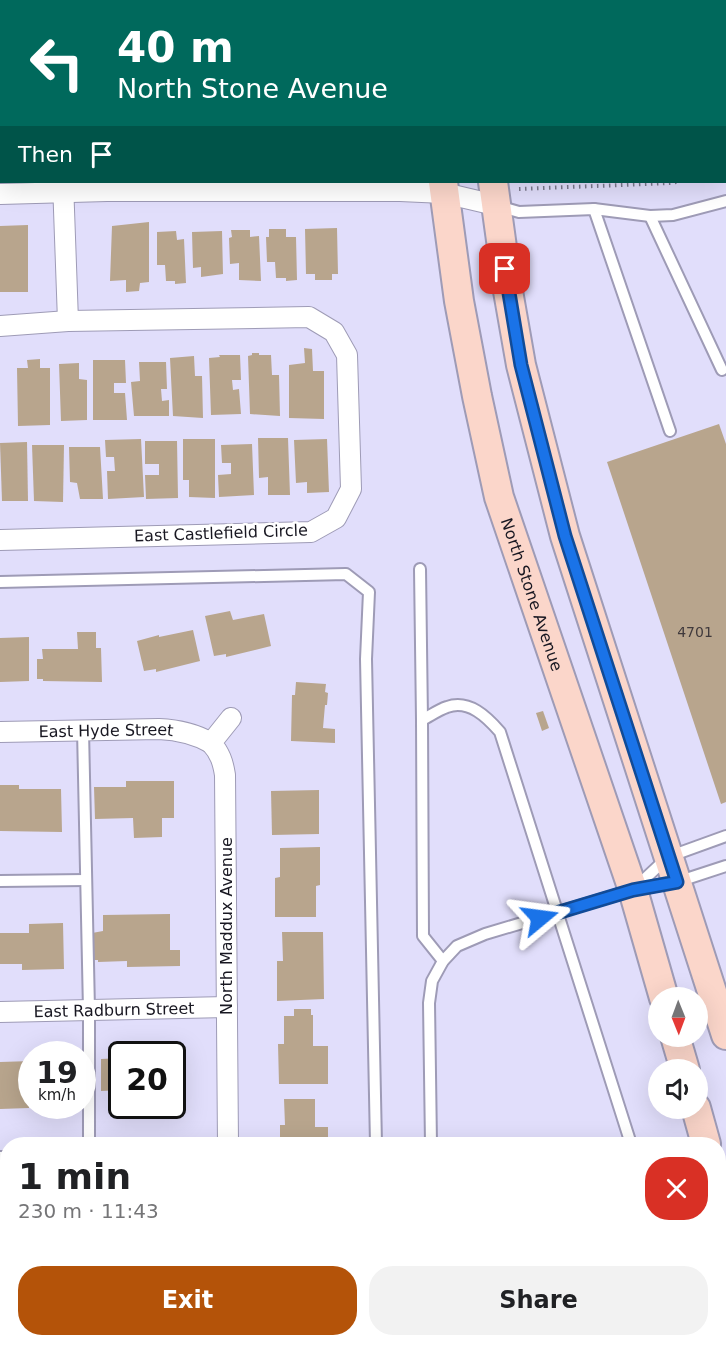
<!DOCTYPE html>
<meta charset="utf-8">
<style>
:root{--surface:#fff;--page:#f2f2f2;--text:#202124;--muted:#757577;--accent:#b45309}
body{margin:0;font-family:"DejaVu Sans",sans-serif;background:var(--page);color:var(--text);height:100vh;display:flex;flex-direction:column;font-size:22px;white-space:nowrap}
*{box-sizing:border-box;margin:0}
p{font-size:20px;color:var(--muted)}
.icon{flex:none;width:33px;height:33px;fill:none;stroke:currentColor;stroke-width:2;stroke-linecap:round;stroke-linejoin:round}
.map{position:relative;flex:1;overflow:hidden}
.drawer{position:absolute;left:0px;top:1137px;width:726px;height:210px;display:flex;flex-direction:column;background:var(--surface);border-radius:24px 24px 0 0;box-shadow:0 6px 24px #0002}
.drawer>*{flex:none}
.banner{position:absolute;left:0px;top:0px;width:726px;height:183px;box-shadow:0 6px 24px #0002;background:#00695c;color:#fff;overflow:hidden}
.needle{width:39px;rotate:179deg}
.tools{position:absolute;left:648px;top:987px;display:grid;gap:12px}
.tools a{display:grid;place-items:center;width:60px;height:60px;border-radius:50%;background:var(--surface);box-shadow:0 6px 24px #0002;font-size:30px}
.speed{position:absolute;left:18px;top:1041px;display:flex;gap:12px;font-size:30px;font-weight:700;text-align:center}
.speed>*{display:grid;place-content:center;width:78px;height:78px;border-radius:50%;background:var(--surface);box-shadow:0 6px 24px #0002;line-height:1}
.speed small{font-size:15px;font-weight:400}
.speed .limit{border:3px solid #111;border-radius:9px;background:#fff;color:#111}
.pin{position:absolute;display:grid;place-items:center;width:51px;height:51px;color:#fff;margin:-26px;border-radius:12px;box-shadow:0 3px 9px #0006}
.me{position:absolute;width:66px;margin:-33px;rotate:74deg;stroke-linejoin:round;filter:drop-shadow(0 0 4px #0008)}
.turn{display:flex;align-items:center;gap:21px;height:126px;padding:0 18px;font-size:27px}
.turn .icon{width:78px;height:78px;stroke-width:2.5}
.turn b{display:block;font-size:42px;line-height:51px}
.then{display:flex;align-items:center;height:57px;padding:0 18px;background:#0003;gap:12px;font-size:22px}
.round{display:grid;place-items:center;flex:none;width:63px;height:63px;border-radius:24px;background:var(--page)}
.headline{display:flex;align-items:center;justify-content:space-between;height:102px;padding:0 18px}
h1{font-size:36px;font-weight:700;line-height:45px}
.primary-button{display:flex;gap:12px;margin-top:auto;padding:12px 18px}
.primary-button a{flex:1;height:69px;border-radius:24px;background:var(--accent);color:#fff;font-size:24px;font-weight:700;line-height:69px;text-align:center}
.primary-button a+a{background:var(--page);color:var(--text)}
.map>svg:first-child{display:block}
</style>
<div class="map">
<svg width="726" height="1347" viewBox="0 0 726 1347">
<rect width="100%" height="100%" fill="#e1defb"/>
<g fill="none" stroke-linecap="round" stroke-linejoin="round">
<g stroke="#8dc5ff" stroke-width="7">
<polyline points="163,2 164,0"/>
<polyline points="0,133 2,132"/>
</g>
</g>
<g fill="#b8a58d">
<polygon points="149,222 149,282 140,283 139,291 126,292 126,280 110,281 112,226"/>
<polygon points="28,225 28,292 0,292 0,226"/>
<polygon points="337,228 338,274 332,274 332,280 315,280 315,274 306,274 305,229"/>
<polygon points="269,229 286,229 286,237 296,237 297,280 286,281 286,278 276,278 275,262 267,262 266,237 269,237"/>
<polygon points="231,230 250,230 250,237 259,236 261,281 239,280 239,263 230,264 229,238 232,237"/>
<polygon points="176,231 177,240 184,239 186,283 175,284 175,281 166,281 165,265 157,265 157,232"/>
<polygon points="222,231 223,274 201,277 201,267 193,268 192,232"/>
<polygon points="304,348 312,349 313,371 324,371 324,419 289,418 289,365 305,363"/>
<polygon points="252,353 259,353 259,355 271,355 272,375 279,375 280,416 250,414 248,356 252,355"/>
<polygon points="219,355 240,355 241,380 232,380 233,390 239,389 241,414 211,415 209,358 220,357"/>
<polygon points="194,356 195,376 202,376 203,418 173,416 170,358"/>
<polygon points="40,359 40,368 50,368 50,425 18,426 17,368 28,368 27,360"/>
<polygon points="93,360 125,360 126,383 114,383 114,393 125,393 127,420 93,420"/>
<polygon points="139,362 166,362 167,389 161,389 162,401 169,400 169,416 134,416 131,382 140,381"/>
<polygon points="79,363 79,379 87,380 87,420 61,421 59,364"/>
<polygon points="719,424 726,444 726,802 721,804 607,462"/>
<polygon points="258,438 288,438 290,495 268,495 268,477 259,478"/>
<polygon points="141,439 144,497 108,499 107,471 115,471 114,457 106,457 105,440"/>
<polygon points="183,439 215,439 215,498 189,497 189,480 183,480"/>
<polygon points="327,439 329,492 307,493 307,482 296,483 294,440"/>
<polygon points="145,441 177,441 178,498 146,499 145,475 159,475 159,464 145,464"/>
<polygon points="27,442 28,501 2,501 0,443"/>
<polygon points="252,444 254,495 219,497 218,475 231,474 231,463 222,463 221,445"/>
<polygon points="32,445 64,445 63,502 34,501"/>
<polygon points="69,447 100,447 103,499 80,499 77,483 70,482"/>
<polygon points="230,611 233,620 264,614 271,646 226,657 226,654 214,656 205,616"/>
<polygon points="193,630 200,661 156,672 156,669 144,671 137,641 159,635 159,637"/>
<polygon points="77,632 96,632 96,648 101,648 102,682 43,681 43,679 37,679 37,659 43,659 42,649 78,649"/>
<polygon points="29,637 29,681 0,682 0,638"/>
<polygon points="296,682 326,684 325,692 328,693 327,705 325,705 323,728 335,729 335,743 291,741 292,695 295,695"/>
<polygon points="543,711 549,728 542,731 536,713"/>
<polygon points="126,781 174,781 174,818 162,818 162,837 134,838 133,818 95,819 94,787 126,787"/>
<polygon points="0,785 19,785 19,789 61,789 62,832 0,831"/>
<polygon points="319,790 319,834 272,835 271,791"/>
<polygon points="320,847 320,885 316,886 316,917 275,917 275,878 280,877 280,848"/>
<polygon points="170,914 170,950 180,950 180,966 127,967 127,961 98,962 98,960 92,960 92,933 103,931 103,915"/>
<polygon points="63,923 64,969 22,970 22,964 0,964 0,933 29,933 29,924"/>
<polygon points="282,932 323,932 324,999 277,1001 277,961 283,961"/>
<polygon points="294,1009 311,1009 311,1015 313,1015 313,1046 328,1046 328,1084 279,1084 278,1044 284,1044 284,1016 294,1016"/>
<polygon points="122,1058 122,1090 101,1091 101,1059"/>
<polygon points="32,1061 32,1098 29,1098 29,1108 0,1109 0,1062"/>
<polygon points="284,1099 315,1099 315,1127 328,1127 328,1144 280,1144 280,1125 285,1125"/>
<rect x="135" y="1106" width="23" height="5"/>
<rect x="288" y="1340" width="36" height="7"/>
</g>
<g fill="none" stroke-linecap="round" stroke-linejoin="round">
<g stroke="#9e9bb6" stroke-width="14">
<g id="lane">
<polyline points="498,206 519,212 594,209 650,216 673,215 726,201"/>
<polyline points="594,209 670,431"/>
<polyline points="650,216 722,370"/>
<polyline points="420,569 422,720"/>
<polyline points="0,582 346,574 369,592 366,659 376,1144"/>
<polyline points="83,730 89,1010 89,1144"/>
<polyline points="0,881 86,880"/>
<polyline points="635,888 668,857 726,836"/>
<path d="M443,961L423,936L422,720C430,716 438,710 447,707C469,699 487,717 500,732L631,1144"/>
<polyline points="431,1144 429,1003 432,981 443,961 457,946 485,934 633,890 677,882 726,866"/>
<polyline points="0,1157 8,1157"/>
<polyline points="89,1340 90,1347"/>
<polyline points="375,1340 375,1347"/>
<polyline points="434,1340 434,1347"/>
<polyline points="527,1340 529,1347"/>
<polyline points="693,1340 695,1347"/>
</g>
</g>
<g stroke="#9e9bb6" stroke-width="22">
<g id="street">
<polyline points="0,13 2,14"/>
<polyline points="63,182 68,321"/>
<polyline points="0,194 107,191 400,191 444,193 495,205"/>
<polyline points="0,326 68,321 309,317 334,332 347,355 351,489 336,518 311,532 0,540"/>
<path id="s1" d="M0,732L159,729C178,730 194,733 211,743"/>
<path id="s2" d="M0,1012L227,1007"/>
<path d="M228,1144L225,775C223,762 220,753 211,743L231,718"/>
<polyline points="0,1299 8,1299"/>
<polyline points="231,1340 231,1347"/>
</g>
</g>
<g stroke="#9e9bb6" stroke-width="32">
<g id="secondary">
<polyline points="424,0 424,2"/>
<polyline points="468,0 468,2"/>
<path id="s3" d="M443,182L459,301L477,396L499,497L633,890L664,998"/>
<polyline points="493,182 508,291 521,365 565,536 726,1035"/>
<polyline points="675,1036 685,1070"/>
<polyline points="696,1108 706,1144"/>
<polyline points="718,1187 726,1213"/>
</g>
</g>
<g stroke="#7b798d" stroke-width="4" stroke-dasharray="1.5 4.5" stroke-linecap="butt">
<polyline points="236,0 238,2"/>
<polyline points="590,0 593,2"/>
<polyline points="724,89 726,90"/>
<polyline points="724,149 726,147"/>
<polyline points="519,189 671,183 677,182"/>
</g>
<use href="#lane" stroke="#fff" stroke-width="10"/>
<use href="#street" stroke="#fff" stroke-width="20"/>
<use href="#secondary" stroke="#fbd6ca" stroke-width="28"/>
</g>
<g fill="none" stroke-linecap="round" stroke-linejoin="round">
<g stroke="#114b97" stroke-width="15">
<polyline id="route" points="505,269 521,365 565,536 677,882 633,890 540,918"/>
</g>
<use href="#route" stroke="#1a73e8" stroke-width="10"/>
</g>
<g text-anchor="middle" dominant-baseline="central" stroke-width="5" stroke-linejoin="round" paint-order="stroke">
<g font-size="14" fill="#403a3c">
<text x="695" y="632">4701</text>
</g>
<g font-size="16" fill="#181721" stroke="#fff">
<text transform="translate(221 533) rotate(-2)">East Castlefield Circle</text>
<text stroke="none"><textPath href="#s3" startOffset="423">North Stone Avenue</textPath></text>
<text stroke="none"><textPath href="#s1" startOffset="106">East Hyde Street</textPath></text>
<text transform="translate(226 926) rotate(-90)">North Maddux Avenue</text>
<text stroke="none"><textPath href="#s2" startOffset="114">East Radburn Street</textPath></text>
</g>
</g>
</svg>
<div class="tools">
<a><svg class="needle" viewBox="-14 -14 28 28"><path d="M0-13l5 13h-10z" fill="#e53935"/><path d="M0 13l5-13h-10z" fill="#757577"/></svg></a>
<a><svg class="icon" aria-label="sound" viewBox="0 0 24 24"><path d="M4 9h4l5-4v14l-5-4H4zM17 9q2 3 0 6"/></svg></a>
</div>
<div class="speed"><div>19<small>km/h</small></div><div class="limit">20</div></div>
<div class="pin" style="left:505px;top:269px;background:#d93025"><svg class="icon" aria-label="arrive" viewBox="0 0 24 24"><path d="M6 21V4h12l-3 4 3 4H6"/></svg></div>
<svg class="me" style="left:540px;top:918px" viewBox="-20 -20 40 40"><path d="M0-17L14 15 0 8-14 15z" fill="#1a73e8" stroke="#fff" stroke-width="4"/></svg>
<div class="banner">
<div class="turn"><svg class="icon" aria-label="left" viewBox="0 0 24 24"><path d="M17 20v-9H6M10 6l-5 5 5 5"/></svg><div><b>40 m</b>North Stone Avenue</div></div>
<div class="then">Then<svg class="icon" aria-label="arrive" viewBox="0 0 24 24"><path d="M6 21V4h12l-3 4 3 4H6"/></svg></div>
</div>
<section class="drawer">
<div class="headline"><div><h1>1 min</h1><p>230 m · 11:43</p></div><a class="round" style="background:#d93025;color:#fff"><svg class="icon" aria-label="close" viewBox="0 0 24 24"><path d="M6 6l12 12M18 6L6 18"/></svg></a></div>
<div class="primary-button"><a>Exit</a><a>Share</a></div>
</section>
</div>
